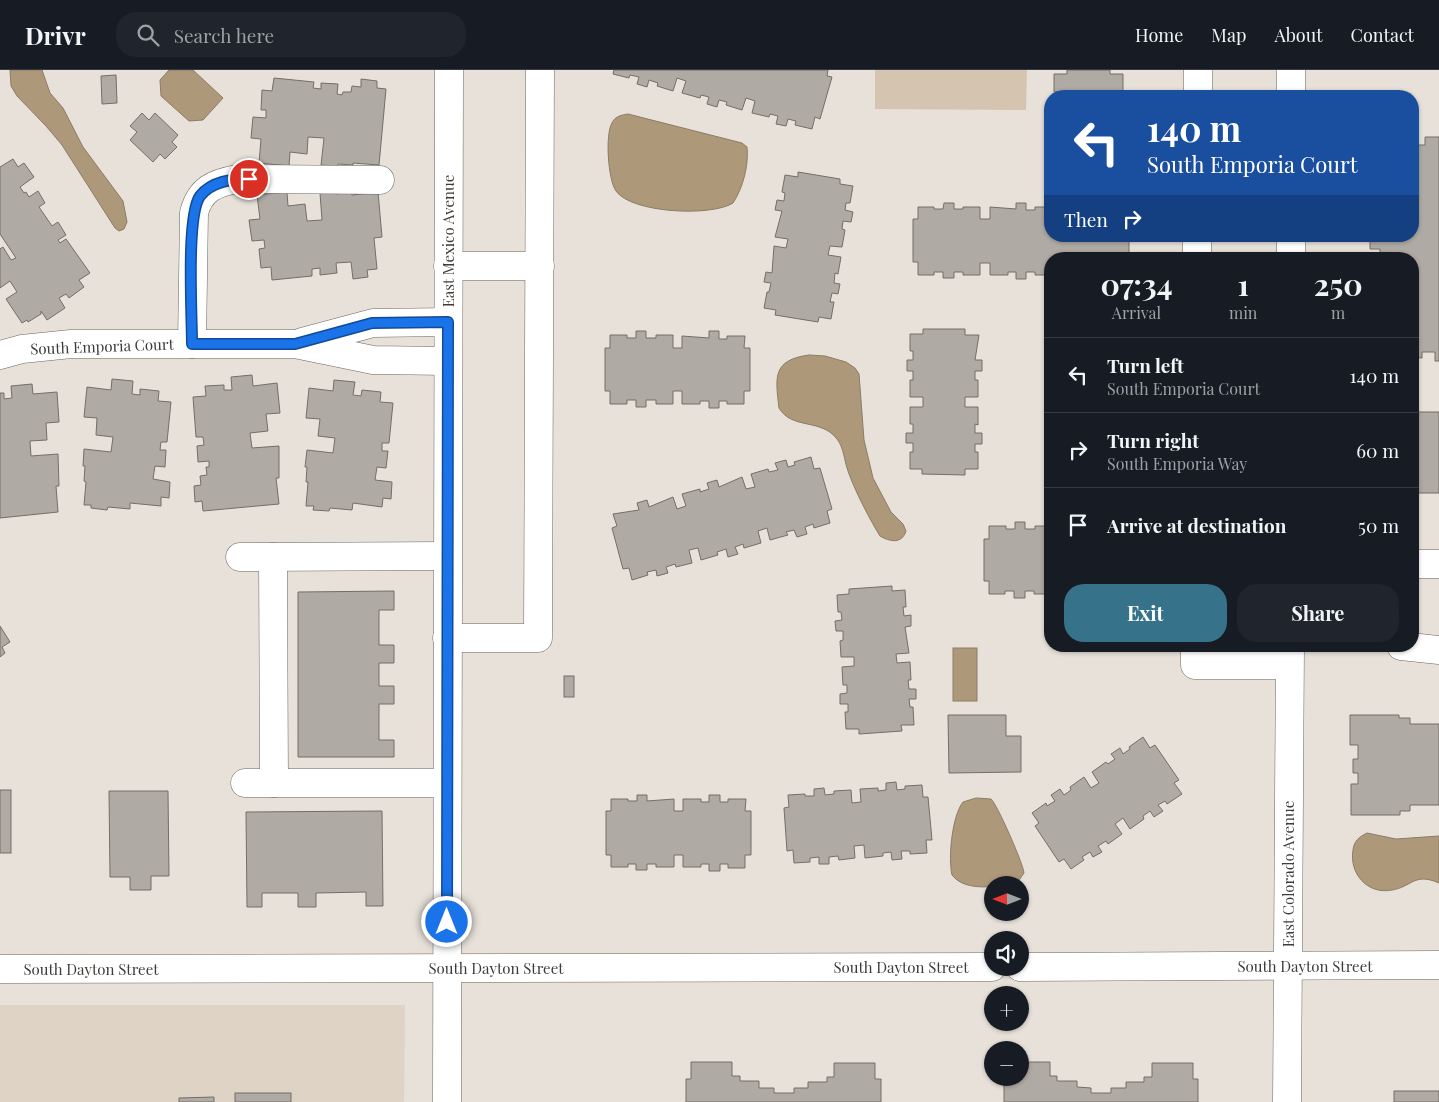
<!DOCTYPE html>
<meta charset="utf-8">
<style>
:root{--surface:#171b24;--page:#20242c;--text:#f1f3f6;--muted:#9ea1a6;--line:#363941;--accent:#367289}
body{margin:0;font-family:"Playfair Display",serif;background:var(--page);color:var(--text);height:100vh;display:flex;flex-direction:column;font-size:19px;white-space:nowrap}
*{box-sizing:border-box;margin:0}
p{font-size:16px;color:var(--muted)}
.icon{flex:none;width:28px;height:28px;fill:none;stroke:currentColor;stroke-width:2;stroke-linecap:round;stroke-linejoin:round}
.map{position:relative;flex:1;overflow:hidden}
.side{position:absolute;left:1044px;top:182px;width:375px;height:400px;display:flex;flex-direction:column;background:var(--surface);border-radius:20px;box-shadow:0 1px 4px #0004}
.side>*{flex:none}
.banner{position:absolute;left:1044px;top:20px;width:375px;height:152px;border-radius:20px;box-shadow:0 1px 4px #0004;background:#1a4fa0;color:#fff;overflow:hidden}
.needle{width:32px;rotate:270deg}
.fabs{position:absolute;left:984px;top:806px;display:grid;gap:10px}
.fabs a{display:grid;place-items:center;width:45px;height:45px;border-radius:50%;background:var(--surface);box-shadow:0 1px 4px #0004;font-size:25px}
.pin{position:absolute;display:grid;place-items:center;width:42px;height:42px;color:#fff;margin:-21px;border:2px solid #fff;border-radius:50%;box-shadow:0 1px 5px #0007}
.me{position:absolute;width:55px;margin:-28px;rotate:0deg;stroke-linejoin:round;filter:drop-shadow(0 0 4px #0008)}
.turn{display:flex;align-items:center;gap:18px;height:105px;padding:0 20px;font-size:22px}
.turn .icon{width:65px;height:65px;stroke-width:2.5}
.turn b{display:block;font-size:35px;line-height:42px}
.then{display:flex;align-items:center;height:48px;padding:0 20px;background:#0003;gap:10px;font-size:19px}
.eta{display:flex;justify-content:space-evenly;align-items:center;height:85px;text-align:center}
.eta b{font-size:30px;font-weight:700;line-height:35px}
.action{display:flex;gap:10px;margin-top:auto;padding:10px 20px}
.action a{flex:1;height:58px;border-radius:20px;background:var(--accent);color:#fff;font-size:20px;font-weight:700;line-height:58px;text-align:center}
.action a+a{background:var(--page);color:var(--text)}
ul{padding:0;list-style:none}
li{display:flex;align-items:center;gap:15px;height:75px;padding:0 20px;border-top:1px solid var(--line)}
li div{flex:1}
li b{display:block;font-size:19px}
li em{font-style:normal}
header{display:flex;align-items:center;gap:30px;box-sizing:border-box;height:70px;padding:0 25px;background:var(--surface);border-bottom:1px solid var(--line)}
header strong{font-size:24px}
nav{display:flex;gap:28px;margin-inline-start:auto;font-size:18px}
.search{width:350px;height:45px;background:var(--page);display:flex;align-items:center;gap:12px;box-sizing:border-box;padding:0 18px;border-radius:20px;color:var(--muted);font-size:19px}
.map>svg:first-child{display:block}
</style>
<header>
<strong>Drivr</strong>
<div class="search"><svg class="icon" aria-label="search" viewBox="0 0 24 24"><circle cx="10" cy="10" r="6"/><path d="M15 15l6 6"/></svg>Search here</div>
<nav><a>Home</a><a>Map</a><a>About</a><a>Contact</a></nav>
</header>
<div class="map">
<svg width="1439" height="1032" viewBox="0 0 1439 1032">
<rect width="100%" height="100%" fill="#e7e1d9"/>
<polygon fill="#ded3c5" points="0,935 405,935 404,1032 0,1032"/>
<polygon fill="#d5c5b0" points="875,0 1027,0 1026,40 875,39"/>
<g fill="#ae987a" stroke="#8c7c66">
<polygon points="10,0 42,0 50,23 63,38 83,77 123,131 127,152 124,159 119,161 115,158 62,75 46,56 17,26 11,16"/>
<polygon points="169,0 193,0 223,28 203,50 189,51 161,26 160,10"/>
<path d="M628,44L742,73L747,77C749,95 743,118 733,133C711,147 631,143 616,121C608,110 605,64 612,53C615,46 622,45 628,44Z"/>
<path d="M809,285L825,286L846,292L855,298L859,304L864,370L873,408L891,442L903,454L906,461C902,474 890,472 880,466C870,450 854,419 848,401C844,390 844,378 837,369C821,348 792,360 779,338C775,306 773,290 809,285Z"/>
<rect x="953" y="578" width="24" height="53"/>
<path d="M976,728L991,729C997,734 1023,793 1024,803L1017,813C998,816 966,823 952,805C948,788 952,746 963,732Z"/>
<path d="M1367,763L1396,769L1439,766V813C1414,802 1412,817 1392,820C1367,825 1349,803 1353,780C1354,771 1359,767 1367,763Z"/>
</g>
<g fill="#afaaa3" stroke="#736e67">
<polygon points="614,0 828,0 827,6 832,7 820,49 815,47 812,59 795,55 796,51 788,49 786,56 776,54 778,46 770,44 769,47 752,43 755,31 746,28 742,40 726,35 727,32 719,30 717,37 707,34 709,27 701,25 700,28 682,23 686,11 677,8 673,21 657,16 658,13 649,10 647,17 637,14 639,7 630,5 629,8 613,4"/>
<polygon points="1067,0 1110,0 1110,4 1123,4 1123,22 1120,22 1120,26 1058,26 1058,22 1054,22 1054,4 1067,4"/>
<polygon points="116,5 117,33 102,34 101,6"/>
<polygon points="274,8 314,12 313,18 321,19 321,13 338,14 337,24 342,25 343,22 351,22 352,16 361,17 361,9 377,11 377,18 386,19 379,95 353,93 353,95 338,94 338,96 321,95 324,68 308,67 307,84 290,82 289,96 259,93 261,69 251,68 253,47 266,48 266,40 261,40 262,20 272,21"/>
<polygon points="142,43 149,50 155,43 178,65 172,72 177,77 165,89 160,84 153,92 130,70 137,62 130,56"/>
<polygon points="1425,67 1439,67 1439,291 1435,291 1435,282 1422,282 1422,288 1412,287 1412,189 1380,189 1380,179 1370,179 1370,166 1412,166 1412,75 1425,75"/>
<polygon points="13,89 18,97 24,93 34,107 20,117 24,123 26,122 29,127 38,121 45,133 39,137 52,156 58,152 66,165 58,170 60,173 66,169 90,203 79,210 84,217 69,228 66,224 59,228 65,238 47,250 41,241 41,244 28,252 27,250 22,253 6,229 17,222 10,211 0,218 0,179 3,177 11,190 16,188 0,164 0,97"/>
<polygon points="798,102 840,109 840,114 853,116 850,133 846,133 845,140 853,142 851,152 843,151 842,159 845,160 842,177 830,176 828,185 841,187 838,204 835,203 834,213 840,214 838,224 832,223 830,232 834,232 831,249 819,247 818,252 775,245 776,240 764,238 767,222 769,222 771,213 764,212 766,202 772,203 774,176 786,178 788,169 775,167 782,141 775,140 777,130 784,131 785,123 782,122 785,105 798,107"/>
<polygon points="336,121 336,124 351,122 352,125 378,122 382,167 374,168 377,199 367,200 368,207 353,209 351,192 336,193 337,203 320,205 320,198 312,199 312,206 272,210 271,197 261,198 259,179 265,178 264,170 252,171 249,150 260,149 257,125 287,122 288,136 305,134 307,151 322,150 320,123"/>
<polygon points="944,133 954,133 954,139 963,139 963,137 980,137 980,149 990,149 990,137 1016,139 1016,133 1026,133 1026,140 1035,140 1035,137 1050,137 1050,166 1129,166 1129,189 1050,189 1050,205 1035,205 1035,202 1026,202 1026,209 1016,209 1016,202 1008,202 1008,205 990,205 990,193 980,193 980,205 963,205 963,202 954,202 954,208 943,208 943,202 934,202 934,205 918,205 918,192 913,192 913,149 918,149 918,137 934,137 934,139 943,139"/>
<polygon points="923,259 965,259 965,265 979,265 975,290 982,290 982,301 975,301 975,310 978,310 978,327 965,327 965,337 978,337 978,355 975,354 975,363 982,363 982,374 975,374 975,382 978,382 978,399 965,399 965,405 922,404 922,399 910,399 910,382 913,382 913,373 906,373 906,363 913,363 913,354 910,354 910,337 923,337 923,327 910,327 910,310 913,310 913,301 907,301 907,290 913,290 913,281 910,281 910,264 923,264"/>
<polygon points="636,261 646,261 646,268 656,268 656,265 673,265 673,278 682,278 682,266 709,268 709,261 719,261 719,269 727,269 727,266 745,266 744,278 750,278 750,321 744,321 744,334 727,334 727,331 719,331 719,338 709,338 709,331 700,331 700,334 682,334 682,321 673,321 673,334 656,334 656,330 646,330 646,337 636,337 636,330 627,330 627,334 610,334 610,321 605,321 605,278 610,278 610,265 627,265 627,268 636,268"/>
<polygon points="252,305 253,316 277,313 280,343 266,344 268,361 250,363 252,378 279,376 279,408 276,408 279,434 203,441 202,431 195,432 194,416 201,415 200,406 207,405 206,397 209,397 209,391 198,392 197,376 204,375 203,367 196,367 193,327 206,326 205,316 224,315 224,320 232,320 231,307"/>
<polygon points="112,309 133,311 132,324 140,325 140,319 159,321 158,331 171,332 167,372 161,372 160,380 166,380 165,397 155,396 153,409 170,412 169,428 161,427 161,436 130,433 130,439 108,437 107,440 91,438 91,435 84,435 86,412 84,411 85,396 83,396 84,379 111,382 113,367 96,365 97,348 84,347 87,317 111,320"/>
<polygon points="334,310 355,312 353,325 361,326 362,320 381,322 380,332 393,333 389,373 382,373 382,381 388,381 386,398 377,397 375,410 392,412 391,429 383,428 382,437 353,433 352,440 330,438 329,441 313,440 314,436 306,436 308,412 306,412 307,397 305,397 307,380 333,383 335,368 318,366 320,349 306,348 309,318 333,321"/>
<polygon points="32,314 33,324 57,322 59,352 46,353 47,370 30,371 31,386 58,384 59,416 56,416 58,442 0,448 0,323 4,323 4,329 12,328 11,316"/>
<rect x="1412" y="342" width="27" height="81"/>
<polygon points="811,387 814,399 820,398 832,439 827,441 830,453 814,458 813,454 805,457 807,464 797,467 794,460 786,462 788,465 770,470 767,458 758,461 761,473 744,478 743,474 735,477 738,484 728,487 726,479 717,482 718,485 701,490 698,478 689,480 692,493 676,497 675,494 666,497 668,503 657,506 656,500 647,502 648,505 632,510 629,498 623,499 612,458 617,456 613,444 639,440 637,433 647,430 649,437 673,427 677,439 686,436 682,424 700,419 700,422 709,419 707,413 717,410 719,417 742,407 746,419 755,417 751,404 768,399 769,402 778,400 775,393 786,390 788,397 795,395 794,392"/>
<polygon points="1015,452 1025,452 1025,459 1035,459 1035,456 1050,456 1050,524 1034,524 1034,521 1025,521 1025,528 1014,528 1014,521 1005,521 1005,524 989,524 989,511 984,511 984,469 989,469 989,456 1006,456 1006,459 1015,459"/>
<polygon points="892,516 892,521 905,520 906,537 903,537 904,546 911,545 911,556 905,557 909,583 896,584 897,593 910,592 911,610 908,610 909,619 916,619 916,629 909,629 910,637 913,637 914,655 901,655 902,661 859,664 859,659 846,659 845,642 848,642 848,634 840,634 840,624 847,623 847,615 843,615 842,597 854,596 854,587 841,587 840,571 843,570 843,561 836,561 835,551 842,550 841,542 838,542 837,525 849,524 849,519"/>
<polygon points="394,521 394,540 379,540 379,575 394,575 394,593 379,593 379,616 394,616 394,634 379,634 379,670 394,670 394,687 298,687 298,522"/>
<polygon points="0,556 10,572 2,577 5,583 0,587"/>
<rect x="564" y="606" width="10" height="21"/>
<polygon points="948,645 1006,645 1006,666 1021,666 1021,702 949,703"/>
<polygon points="1350,645 1399,645 1399,648 1410,648 1410,654 1439,654 1439,735 1410,735 1410,741 1400,741 1400,745 1351,745 1351,714 1358,714 1358,703 1353,703 1353,689 1358,689 1358,675 1350,675"/>
<polygon points="1143,667 1150,678 1155,675 1179,710 1174,713 1182,724 1167,734 1165,731 1158,735 1163,741 1154,747 1150,741 1143,746 1144,749 1130,759 1123,748 1115,754 1122,764 1108,774 1106,771 1098,776 1102,782 1093,787 1090,782 1082,787 1084,790 1071,799 1064,789 1059,792 1035,756 1039,753 1032,743 1046,733 1047,736 1055,731 1051,725 1060,719 1064,725 1071,720 1070,717 1084,707 1091,718 1099,713 1092,702 1106,692 1108,694 1115,689 1111,684 1120,678 1123,684 1130,679 1129,677"/>
<polygon points="896,712 897,720 905,719 905,716 922,715 923,727 928,727 932,770 926,770 927,783 910,784 910,781 901,781 902,789 892,790 891,782 883,783 883,786 865,788 864,775 854,776 855,788 839,790 838,786 829,787 829,794 819,794 819,787 810,788 810,792 794,793 793,780 787,781 784,738 789,737 788,725 805,724 805,726 814,726 814,719 824,718 825,725 834,724 834,721 851,720 852,733 861,732 860,719 878,718 878,721 886,720 886,713"/>
<rect x="0" y="720" width="11" height="63"/>
<polygon points="109,721 168,721 169,806 151,806 151,820 130,820 130,807 110,807"/>
<polygon points="637,725 647,725 647,731 674,729 674,741 683,741 683,729 701,729 701,732 709,732 709,725 720,725 720,732 728,732 728,729 746,729 745,741 751,741 751,785 745,785 745,798 728,798 728,794 720,794 720,801 709,801 709,794 701,794 701,797 683,797 683,785 674,785 674,797 656,797 656,794 647,794 647,800 636,800 636,794 628,794 628,797 611,797 611,785 606,785 606,741 611,741 611,729 628,729 628,731 637,731"/>
<polygon points="382,741 383,836 366,836 366,822 316,823 316,837 298,837 298,823 262,823 262,837 247,837 246,742"/>
<polygon points="691,992 732,992 732,1006 740,1006 740,1011 759,1011 759,1018 774,1018 774,1023 794,1023 794,1018 808,1018 808,1012 827,1012 827,1007 834,1007 834,993 875,993 875,1009 881,1009 881,1032 686,1032 686,1009 691,1009"/>
<polygon points="1020,992 1050,992 1050,1006 1057,1006 1057,1011 1077,1011 1077,1017 1091,1018 1091,1023 1111,1023 1111,1018 1126,1018 1126,1012 1144,1012 1144,1007 1152,1007 1152,993 1193,993 1193,1009 1198,1009 1198,1032 1004,1032 1004,1009 1020,1008"/>
<rect x="1394" y="1021" width="45" height="11"/>
<rect x="235" y="1023" width="56" height="9"/>
<polygon points="214,1027 214,1032 179,1032 179,1028"/>
</g>
<g fill="none" stroke-linecap="round" stroke-linejoin="round">
<g stroke="#6b665f" stroke-width="29">
<g id="minor">
<polyline points="1291,0 1291,26"/>
<polyline points="1198,26 1198,0"/>
<polyline points="1197,189 1197,166"/>
<polyline points="1291,189 1291,166"/>
<polyline points="448,196 540,196"/>
<polyline points="302,272 373,253 448,252"/>
<path d="M192,274L194,143C200,119 215,113 237,109L380,110"/>
<polyline points="0,285 22,279 71,274 295,274 373,290 448,291"/>
<polyline points="240,487 447,486"/>
<polyline points="273,487 274,713"/>
<polyline points="1412,494 1439,494"/>
<polyline points="447,568 538,568 540,0"/>
<polyline points="1195,576 1195,595 1289,595"/>
<polyline points="1401,576 1439,580"/>
<polyline points="245,713 447,713"/>
<polyline points="1020,897 1439,895"/>
<polyline points="0,899 992,897"/>
<polyline points="447,1032 449,0"/>
<polyline points="1287,1032 1290,576"/>
</g>
</g>
<use href="#minor" stroke="#fff" stroke-width="28"/>
</g>
<g fill="none" stroke-linecap="round" stroke-linejoin="round">
<g stroke="#114b97" stroke-width="12">
<path id="route" d="M249,109C232,109 212,111 200,126C186,146 192,245 192,274H295L372,253L448,252L447,852"/>
</g>
<use href="#route" stroke="#1a73e8" stroke-width="9"/>
</g>
<g text-anchor="middle" dominant-baseline="central" stroke-width="5" stroke-linejoin="round" paint-order="stroke">
<g font-size="15" fill="#3e3b38" stroke="#fff">
<text transform="translate(448 171) rotate(-90)">East Mexico Avenue</text>
<text transform="translate(102 276) rotate(-2)">South Emporia Court</text>
<text transform="translate(1288 804) rotate(-90)">East Colorado Avenue</text>
<text x="1305" y="896">South Dayton Street</text>
<text x="901" y="897">South Dayton Street</text>
<text x="496" y="898">South Dayton Street</text>
<text x="91" y="899">South Dayton Street</text>
</g>
</g>
</svg>
<div class="fabs">
<a><svg class="needle" viewBox="-14 -14 28 28"><path d="M0-13l5 13h-10z" fill="#e53935"/><path d="M0 13l5-13h-10z" fill="#9ea1a6"/></svg></a>
<a><svg class="icon" aria-label="sound" viewBox="0 0 24 24"><path d="M4 9h4l5-4v14l-5-4H4zM17 9q2 3 0 6"/></svg></a>
<a>+</a>
<a>−</a>
</div>
<div class="pin" style="left:249px;top:109px;background:#d93025"><svg class="icon" aria-label="arrive" viewBox="0 0 24 24"><path d="M6 21V4h12l-3 4 3 4H6"/></svg></div>
<svg class="me" style="left:447px;top:852px" viewBox="-20 -20 40 40"><circle r="17" fill="#1a73e8" stroke="#fff" stroke-width="3"/><path d="M0-11L8 9 0 5-8 9z" fill="#fff"/></svg>
<div class="banner">
<div class="turn"><svg class="icon" aria-label="left" viewBox="0 0 24 24"><path d="M17 20v-9H6M10 6l-5 5 5 5"/></svg><div><b>140 m</b>South Emporia Court</div></div>
<div class="then">Then<svg class="icon" aria-label="right" viewBox="0 0 24 24"><path d="M7 20v-9h11M14 6l5 5-5 5"/></svg></div>
</div>
<section class="side">
<div class="eta">
<div><b>07:34</b><p>Arrival</p></div>
<div><b>1</b><p>min</p></div>
<div><b>250</b><p>m</p></div>
</div>
<ul>
<li><svg class="icon" aria-label="left" viewBox="0 0 24 24"><path d="M17 20v-9H6M10 6l-5 5 5 5"/></svg><div><b>Turn left</b><p>South Emporia Court</p></div><em>140 m</em></li>
<li><svg class="icon" aria-label="right" viewBox="0 0 24 24"><path d="M7 20v-9h11M14 6l5 5-5 5"/></svg><div><b>Turn right</b><p>South Emporia Way</p></div><em>60 m</em></li>
<li><svg class="icon" aria-label="arrive" viewBox="0 0 24 24"><path d="M6 21V4h12l-3 4 3 4H6"/></svg><div><b>Arrive at destination</b></div><em>50 m</em></li>
</ul>
<div class="action"><a>Exit</a><a>Share</a></div>
</section>
</div>
